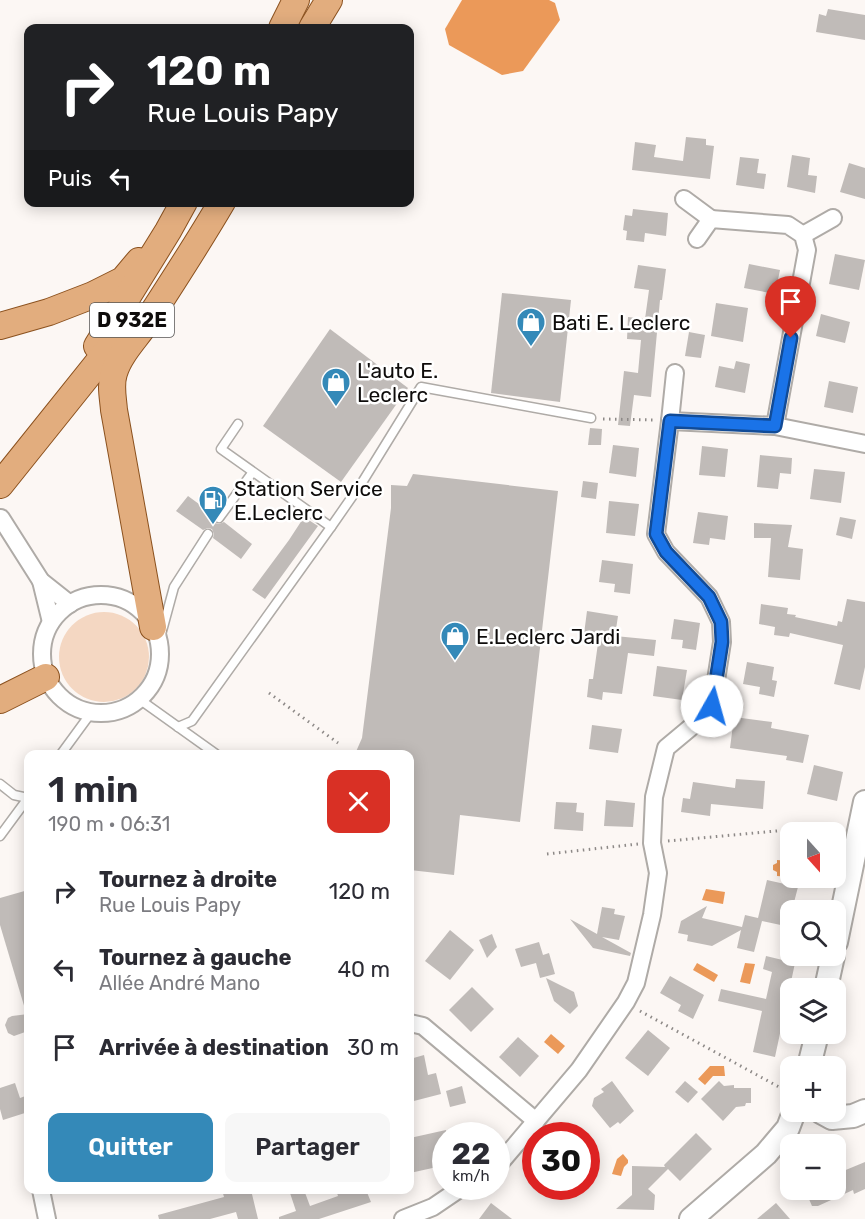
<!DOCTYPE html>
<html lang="fr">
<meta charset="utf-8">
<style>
:root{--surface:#fff;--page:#f7f7f7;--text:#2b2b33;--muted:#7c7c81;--accent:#3489b8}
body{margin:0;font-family:Rubik,sans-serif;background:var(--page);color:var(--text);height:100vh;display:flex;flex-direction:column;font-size:22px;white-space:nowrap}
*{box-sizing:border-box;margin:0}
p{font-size:20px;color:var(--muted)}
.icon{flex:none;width:33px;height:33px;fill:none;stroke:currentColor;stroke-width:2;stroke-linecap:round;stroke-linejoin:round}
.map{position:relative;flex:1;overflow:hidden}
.drawer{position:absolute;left:24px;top:750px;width:390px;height:444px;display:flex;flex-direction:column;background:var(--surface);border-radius:12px;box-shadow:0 3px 15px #0003}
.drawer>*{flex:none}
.top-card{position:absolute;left:24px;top:24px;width:390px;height:183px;border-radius:12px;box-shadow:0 3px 15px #0003;background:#202124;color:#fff;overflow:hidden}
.needle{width:39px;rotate:159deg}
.buttons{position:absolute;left:780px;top:822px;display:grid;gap:12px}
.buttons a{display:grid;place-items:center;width:66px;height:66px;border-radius:12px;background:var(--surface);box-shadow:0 3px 15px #0003;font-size:30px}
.speed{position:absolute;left:432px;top:1122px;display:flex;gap:12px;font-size:30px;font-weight:700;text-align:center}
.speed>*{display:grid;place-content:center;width:78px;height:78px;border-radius:50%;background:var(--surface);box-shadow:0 3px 15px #0003;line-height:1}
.speed small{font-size:15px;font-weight:400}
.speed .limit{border:9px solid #d22;background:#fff;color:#111}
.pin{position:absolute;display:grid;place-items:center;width:51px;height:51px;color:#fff;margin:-62px -26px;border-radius:50% 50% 50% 0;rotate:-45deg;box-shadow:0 0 6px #0007}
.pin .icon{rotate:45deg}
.me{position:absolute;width:66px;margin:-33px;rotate:7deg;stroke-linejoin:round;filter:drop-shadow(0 0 4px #0008)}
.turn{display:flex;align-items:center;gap:21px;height:126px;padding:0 24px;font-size:27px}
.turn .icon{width:78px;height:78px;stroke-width:2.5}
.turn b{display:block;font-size:42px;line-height:51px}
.then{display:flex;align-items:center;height:57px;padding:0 24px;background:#0003;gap:12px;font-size:22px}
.round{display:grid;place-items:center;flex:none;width:63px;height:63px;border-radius:12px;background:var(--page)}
.overview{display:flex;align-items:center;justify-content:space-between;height:102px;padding:0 24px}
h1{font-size:36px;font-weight:600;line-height:45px}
.primary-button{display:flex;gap:12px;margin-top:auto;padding:12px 24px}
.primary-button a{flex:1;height:69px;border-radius:12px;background:var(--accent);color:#fff;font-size:24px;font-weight:600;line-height:69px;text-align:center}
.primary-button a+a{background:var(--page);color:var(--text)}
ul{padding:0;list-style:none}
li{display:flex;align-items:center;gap:18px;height:78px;padding:0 24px}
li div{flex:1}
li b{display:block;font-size:22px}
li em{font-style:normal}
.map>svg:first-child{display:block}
</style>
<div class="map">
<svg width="865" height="1219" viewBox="0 0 865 1219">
<rect width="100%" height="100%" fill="#fcf7f4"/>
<circle fill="#f4d7c2" cx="104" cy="657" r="45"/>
<g fill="#eb9959">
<polygon points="462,0 549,0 555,3 560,20 523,71 502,75 449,45 445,29"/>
<polygon points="777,860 790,861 790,877 777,876 777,872 773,870 773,865 777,863"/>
<polygon points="706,889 725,892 723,904 702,900"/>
<polygon points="697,963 718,975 714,982 693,970"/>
<polygon points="745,963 755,964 750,984 740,982"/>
<polygon points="551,1034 565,1046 558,1054 544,1042"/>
<polygon points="710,1066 724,1066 725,1076 713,1076 705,1085 698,1079"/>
<polygon points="623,1154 628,1160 628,1163 624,1167 621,1176 612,1174 617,1159"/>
</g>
<g fill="#c0bbb8">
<polygon points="828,9 865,15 865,40 816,32 819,14 826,16"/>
<polygon points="686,137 706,139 706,145 714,146 710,179 632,170 635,142 656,145 654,157 683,161"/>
<polygon points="792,155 810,158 808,175 817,176 815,193 787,187"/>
<polygon points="740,157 759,159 757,173 766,174 764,189 736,185"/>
<polygon points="849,163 865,168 865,199 840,192"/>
<polygon points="633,209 668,213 666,236 645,233 644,242 626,240 627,231 623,230 625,215 632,216"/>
<polygon points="835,254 865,260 859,290 829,284"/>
<polygon points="749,264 780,270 775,294 744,288"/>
<polygon points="638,265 666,269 662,300 660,300 651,397 634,395 630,426 618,425 624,371 638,373 641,340 627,339 628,317 645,319 649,290 634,288"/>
<polygon points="502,293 571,300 560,402 491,393"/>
<polygon points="716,303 748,308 743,342 711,336"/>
<polygon points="821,314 850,322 845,343 816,336"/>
<polygon points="330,329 408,388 341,482 263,426"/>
<polygon points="689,332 705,335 701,358 685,356"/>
<polygon points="736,361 750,364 745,393 715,387 719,366 734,369"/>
<polygon points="829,381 858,387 853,413 824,407"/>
<polygon points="590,428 602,429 601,445 588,445"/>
<polygon points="613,445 639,448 636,477 609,473"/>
<polygon points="702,446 728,449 725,477 699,475"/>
<polygon points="760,455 792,458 791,474 780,473 778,489 757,487"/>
<polygon points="814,469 845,472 841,503 810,499"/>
<polygon points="413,474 558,491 520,822 460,815 454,875 410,870 410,754 355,754 362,738 391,508 391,485 407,486"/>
<polygon points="583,481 598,483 596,499 581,497"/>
<polygon points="188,496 214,515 213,518 215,523 219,524 224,522 252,544 241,559 213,538 214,534 212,529 208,528 203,530 176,511"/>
<polygon points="609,501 639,504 635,536 606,533"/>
<polygon points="698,512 728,516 725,540 710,538 709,545 693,543"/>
<polygon points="304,517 318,526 265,599 252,590 289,540"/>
<polygon points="840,517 856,520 852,539 836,535"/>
<polygon points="754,523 792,525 788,547 803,549 800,580 768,577 771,538 754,538"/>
<polygon points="602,560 633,564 630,594 614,592 615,584 599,582"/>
<polygon points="847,599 865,602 865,667 860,690 834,684 843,645 790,633 789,637 774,635 775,627 759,624 761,604 788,608 787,614 796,615 795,617 837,626 838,621 842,622"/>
<polygon points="587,611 618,616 615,636 656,640 654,656 628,653 622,694 603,692 602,700 587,697 589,679 593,679 599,636 584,634"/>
<polygon points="674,619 700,623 696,650 682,648 683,640 671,639"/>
<polygon points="747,662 774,667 772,680 777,681 774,697 759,694 760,687 743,684"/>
<polygon points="657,666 687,670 682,700 653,696"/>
<polygon points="734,717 772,722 771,728 809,735 803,763 786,760 787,756 730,748"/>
<polygon points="592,725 622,729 618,753 589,749"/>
<polygon points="814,765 843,772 837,801 807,794"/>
<polygon points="736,779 765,781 763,809 711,804 710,816 681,812 683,798 690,799 693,782 735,788"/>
<polygon points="606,800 635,803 633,827 604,826"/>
<polygon points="556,802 577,803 576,812 584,813 583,831 554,829"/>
<polygon points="767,880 798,887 792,910 790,910 790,927 762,921 754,952 737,948 741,930 712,946 687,941 688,935 678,933 681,921 707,906 702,918 742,927 745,915 758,918"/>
<polygon points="28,890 28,1009 25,1009 0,925 0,898"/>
<polygon points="602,907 615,909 614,914 625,916 619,940 602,937 631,953 630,956 593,948 570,919 597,934"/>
<polygon points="450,930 474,950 450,980 425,961"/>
<polygon points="492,934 497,947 487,958 479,940"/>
<polygon points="539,942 543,955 549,953 555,974 540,978 536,963 521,967 515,949"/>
<polygon points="766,956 795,963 775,1057 753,1052 762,1011 718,1001 721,989 766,999 772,972 763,969"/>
<polygon points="670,976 704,995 693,1019 678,1011 681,1005 660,993"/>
<polygon points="546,978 574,992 578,1006 570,1014 554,1001"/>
<polygon points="472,987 494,1009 471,1032 449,1010"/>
<polygon points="28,1014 28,1031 14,1036 8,1033 5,1025 8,1018 12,1016"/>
<polygon points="648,1030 670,1048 648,1076 625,1058"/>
<polygon points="518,1037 539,1056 520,1077 499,1057"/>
<polygon points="424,1055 428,1075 436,1073 441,1094 410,1102 410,1059"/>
<polygon points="612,1081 634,1111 620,1124 618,1122 610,1128 592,1106 594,1098 604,1092 601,1089"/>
<polygon points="685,1081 698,1092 688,1103 675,1092"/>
<polygon points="719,1081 724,1086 734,1085 734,1088 751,1088 751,1103 746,1103 745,1106 736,1107 723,1121 701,1099"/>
<polygon points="15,1083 20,1098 28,1095 28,1112 3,1120 0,1109 0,1088"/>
<polygon points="462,1086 466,1103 450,1107 446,1091"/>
<polygon points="446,1130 446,1165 410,1173 410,1138"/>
<polygon points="696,1133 712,1149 680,1181 668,1169 648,1189 655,1195 654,1210 616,1209 632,1195 632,1166 665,1167 664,1165"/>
<polygon points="865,1162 865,1189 854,1194 853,1190 818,1206 812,1206 805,1190 836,1190 836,1174"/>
<polygon points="222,1190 251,1190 258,1219 238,1219 236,1212 210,1219 159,1219 158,1215 224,1197"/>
<polygon points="289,1190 304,1190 310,1206 338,1196 336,1190 366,1190 371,1202 319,1219 279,1219 279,1217 296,1211"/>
<polygon points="491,1203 512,1219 479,1219"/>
<polygon points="776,1203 790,1219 757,1219"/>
</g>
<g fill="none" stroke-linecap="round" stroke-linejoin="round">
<g stroke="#afaba7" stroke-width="11">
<g id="lane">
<polyline points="219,518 252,473"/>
<polyline points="331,527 363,481 421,387 591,418"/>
<polyline points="159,642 174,587 208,534"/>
<polyline points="139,699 216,754"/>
<polyline points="178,727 192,721 331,527 221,449 238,424"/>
<polyline points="61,754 91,713"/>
<polyline points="0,784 14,795 28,798 0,836"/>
</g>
</g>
<g stroke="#afaba7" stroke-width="20">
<g id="street">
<polyline points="684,199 711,219"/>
<polyline points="803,235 833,218"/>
<polyline points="697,239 711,219 788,225 803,235 807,250 775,426"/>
<polyline points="670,421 775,426 865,444"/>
<polyline points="1,518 41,581 70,604"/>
<polyline points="41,581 51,622"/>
<circle cx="101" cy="654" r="59"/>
<polyline points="410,1023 423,1026 536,1121"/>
<polyline points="496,1165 501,1162 579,1070 626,1002 636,983 652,915 658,873 652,843 654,797 666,748 690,728 712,706 722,642 721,622 709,597 666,552 656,534 670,421 675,373"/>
<polyline points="41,1190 47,1219"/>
<polyline points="403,1219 433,1207 464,1186"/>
</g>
</g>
<g stroke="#afaba7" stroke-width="26">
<g id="secondary">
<polyline points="836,942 865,802"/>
<polyline points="826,988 833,956"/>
<polyline points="809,1066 817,1034"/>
<polyline points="821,1112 832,1118 853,1116 865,1111"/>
<polyline points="691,1219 766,1154 788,1128 794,1112"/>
</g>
</g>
<g stroke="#8b511e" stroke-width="28">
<g id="primary">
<polyline points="282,28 296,0"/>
<polyline points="312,28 329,0"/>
<polyline points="0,326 49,312 93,295 123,280 139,261"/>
<polyline points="97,346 168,231 184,202"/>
<polyline points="0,485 121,334"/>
<path d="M153,627L114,410C113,397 110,385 114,373C119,355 135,339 146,323C172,283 198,243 222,202"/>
<polyline points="0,700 46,677"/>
</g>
</g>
<g stroke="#8d8987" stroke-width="3" stroke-dasharray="1.5 4.5" stroke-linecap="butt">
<polyline points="603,419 654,420"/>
<polyline points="269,693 338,743"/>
<polyline points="668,841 841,825"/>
<polyline points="547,854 638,844"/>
<polyline points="640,1011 790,1093"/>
</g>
<use href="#lane" stroke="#fff" stroke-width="8"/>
<use href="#street" stroke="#fff" stroke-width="16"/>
<use href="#secondary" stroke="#fff" stroke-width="22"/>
<use href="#primary" stroke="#e2ad7e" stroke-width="26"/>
</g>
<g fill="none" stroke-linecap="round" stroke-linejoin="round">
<g stroke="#114b97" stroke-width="15">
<polyline id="route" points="712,706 722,642 721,622 709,597 666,552 656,534 670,421 775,426 791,338"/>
</g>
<use href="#route" stroke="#1a73e8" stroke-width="10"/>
</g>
<defs>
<g id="shop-pin" transform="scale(1.5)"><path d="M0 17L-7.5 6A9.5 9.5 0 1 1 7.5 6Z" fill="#3489b8" stroke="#fff"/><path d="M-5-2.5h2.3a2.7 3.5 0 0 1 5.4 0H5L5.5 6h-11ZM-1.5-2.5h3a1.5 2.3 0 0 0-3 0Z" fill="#fff"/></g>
<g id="fuel-pin" transform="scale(1.5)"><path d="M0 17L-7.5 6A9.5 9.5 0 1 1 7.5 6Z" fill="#3489b8" stroke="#fff"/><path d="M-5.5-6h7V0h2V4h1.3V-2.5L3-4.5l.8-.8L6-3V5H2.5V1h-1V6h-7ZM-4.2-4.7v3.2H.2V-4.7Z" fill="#fff"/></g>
</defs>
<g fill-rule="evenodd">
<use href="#shop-pin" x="531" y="322"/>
<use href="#shop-pin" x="336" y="382"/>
<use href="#fuel-pin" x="213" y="500"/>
<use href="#shop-pin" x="455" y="636"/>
</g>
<g text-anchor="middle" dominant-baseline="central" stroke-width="5" stroke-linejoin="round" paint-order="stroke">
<rect fill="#fff" stroke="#565554" stroke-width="1.5" x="90" y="303" width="84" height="34" rx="4.5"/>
<g font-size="20" font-weight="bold" fill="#0e0c0b">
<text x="132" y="320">D 932E</text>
</g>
<g font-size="21" fill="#0e0c0b" stroke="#fff" text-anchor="start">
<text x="552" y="322">Bati E. Leclerc</text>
<text x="357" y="370">L'auto E.<tspan x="357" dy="24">Leclerc</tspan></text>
<text x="234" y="488">Station Service<tspan x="234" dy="24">E.Leclerc</tspan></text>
<text x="476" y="636">E.Leclerc Jardi</text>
</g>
</g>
</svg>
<div class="buttons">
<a><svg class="needle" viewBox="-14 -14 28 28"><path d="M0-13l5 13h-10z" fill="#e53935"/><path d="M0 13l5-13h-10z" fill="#7c7c81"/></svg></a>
<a><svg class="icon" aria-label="search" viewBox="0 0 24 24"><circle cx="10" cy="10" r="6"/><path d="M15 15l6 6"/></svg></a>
<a><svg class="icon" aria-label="layers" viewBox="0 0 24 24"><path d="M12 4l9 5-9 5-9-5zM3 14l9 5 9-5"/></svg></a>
<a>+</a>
<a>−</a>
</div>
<div class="speed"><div>22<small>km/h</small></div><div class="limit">30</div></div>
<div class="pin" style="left:791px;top:338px;background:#d93025"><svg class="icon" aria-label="arrive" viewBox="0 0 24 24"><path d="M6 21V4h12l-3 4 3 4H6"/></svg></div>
<svg class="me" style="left:712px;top:706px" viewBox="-20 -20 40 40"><circle r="19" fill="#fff"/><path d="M0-13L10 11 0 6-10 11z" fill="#1a73e8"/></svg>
<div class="top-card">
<div class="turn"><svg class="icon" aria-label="right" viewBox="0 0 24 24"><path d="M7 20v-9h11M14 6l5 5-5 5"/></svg><div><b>120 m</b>Rue Louis Papy</div></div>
<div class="then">Puis<svg class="icon" aria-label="left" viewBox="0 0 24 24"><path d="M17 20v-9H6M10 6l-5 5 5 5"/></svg></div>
</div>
<section class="drawer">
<div class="overview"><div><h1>1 min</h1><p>190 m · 06:31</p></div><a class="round" style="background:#d93025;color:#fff"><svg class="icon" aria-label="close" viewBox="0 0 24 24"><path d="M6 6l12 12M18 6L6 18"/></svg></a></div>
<ul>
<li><svg class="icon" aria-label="right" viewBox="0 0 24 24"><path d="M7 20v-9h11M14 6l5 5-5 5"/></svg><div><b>Tournez à droite</b><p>Rue Louis Papy</p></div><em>120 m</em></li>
<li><svg class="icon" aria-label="left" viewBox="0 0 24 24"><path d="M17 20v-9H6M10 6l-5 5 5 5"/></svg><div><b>Tournez à gauche</b><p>Allée André Mano</p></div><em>40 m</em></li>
<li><svg class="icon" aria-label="arrive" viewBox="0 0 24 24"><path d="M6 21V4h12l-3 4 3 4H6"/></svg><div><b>Arrivée à destination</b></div><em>30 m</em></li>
</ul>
<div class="primary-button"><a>Quitter</a><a>Partager</a></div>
</section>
</div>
